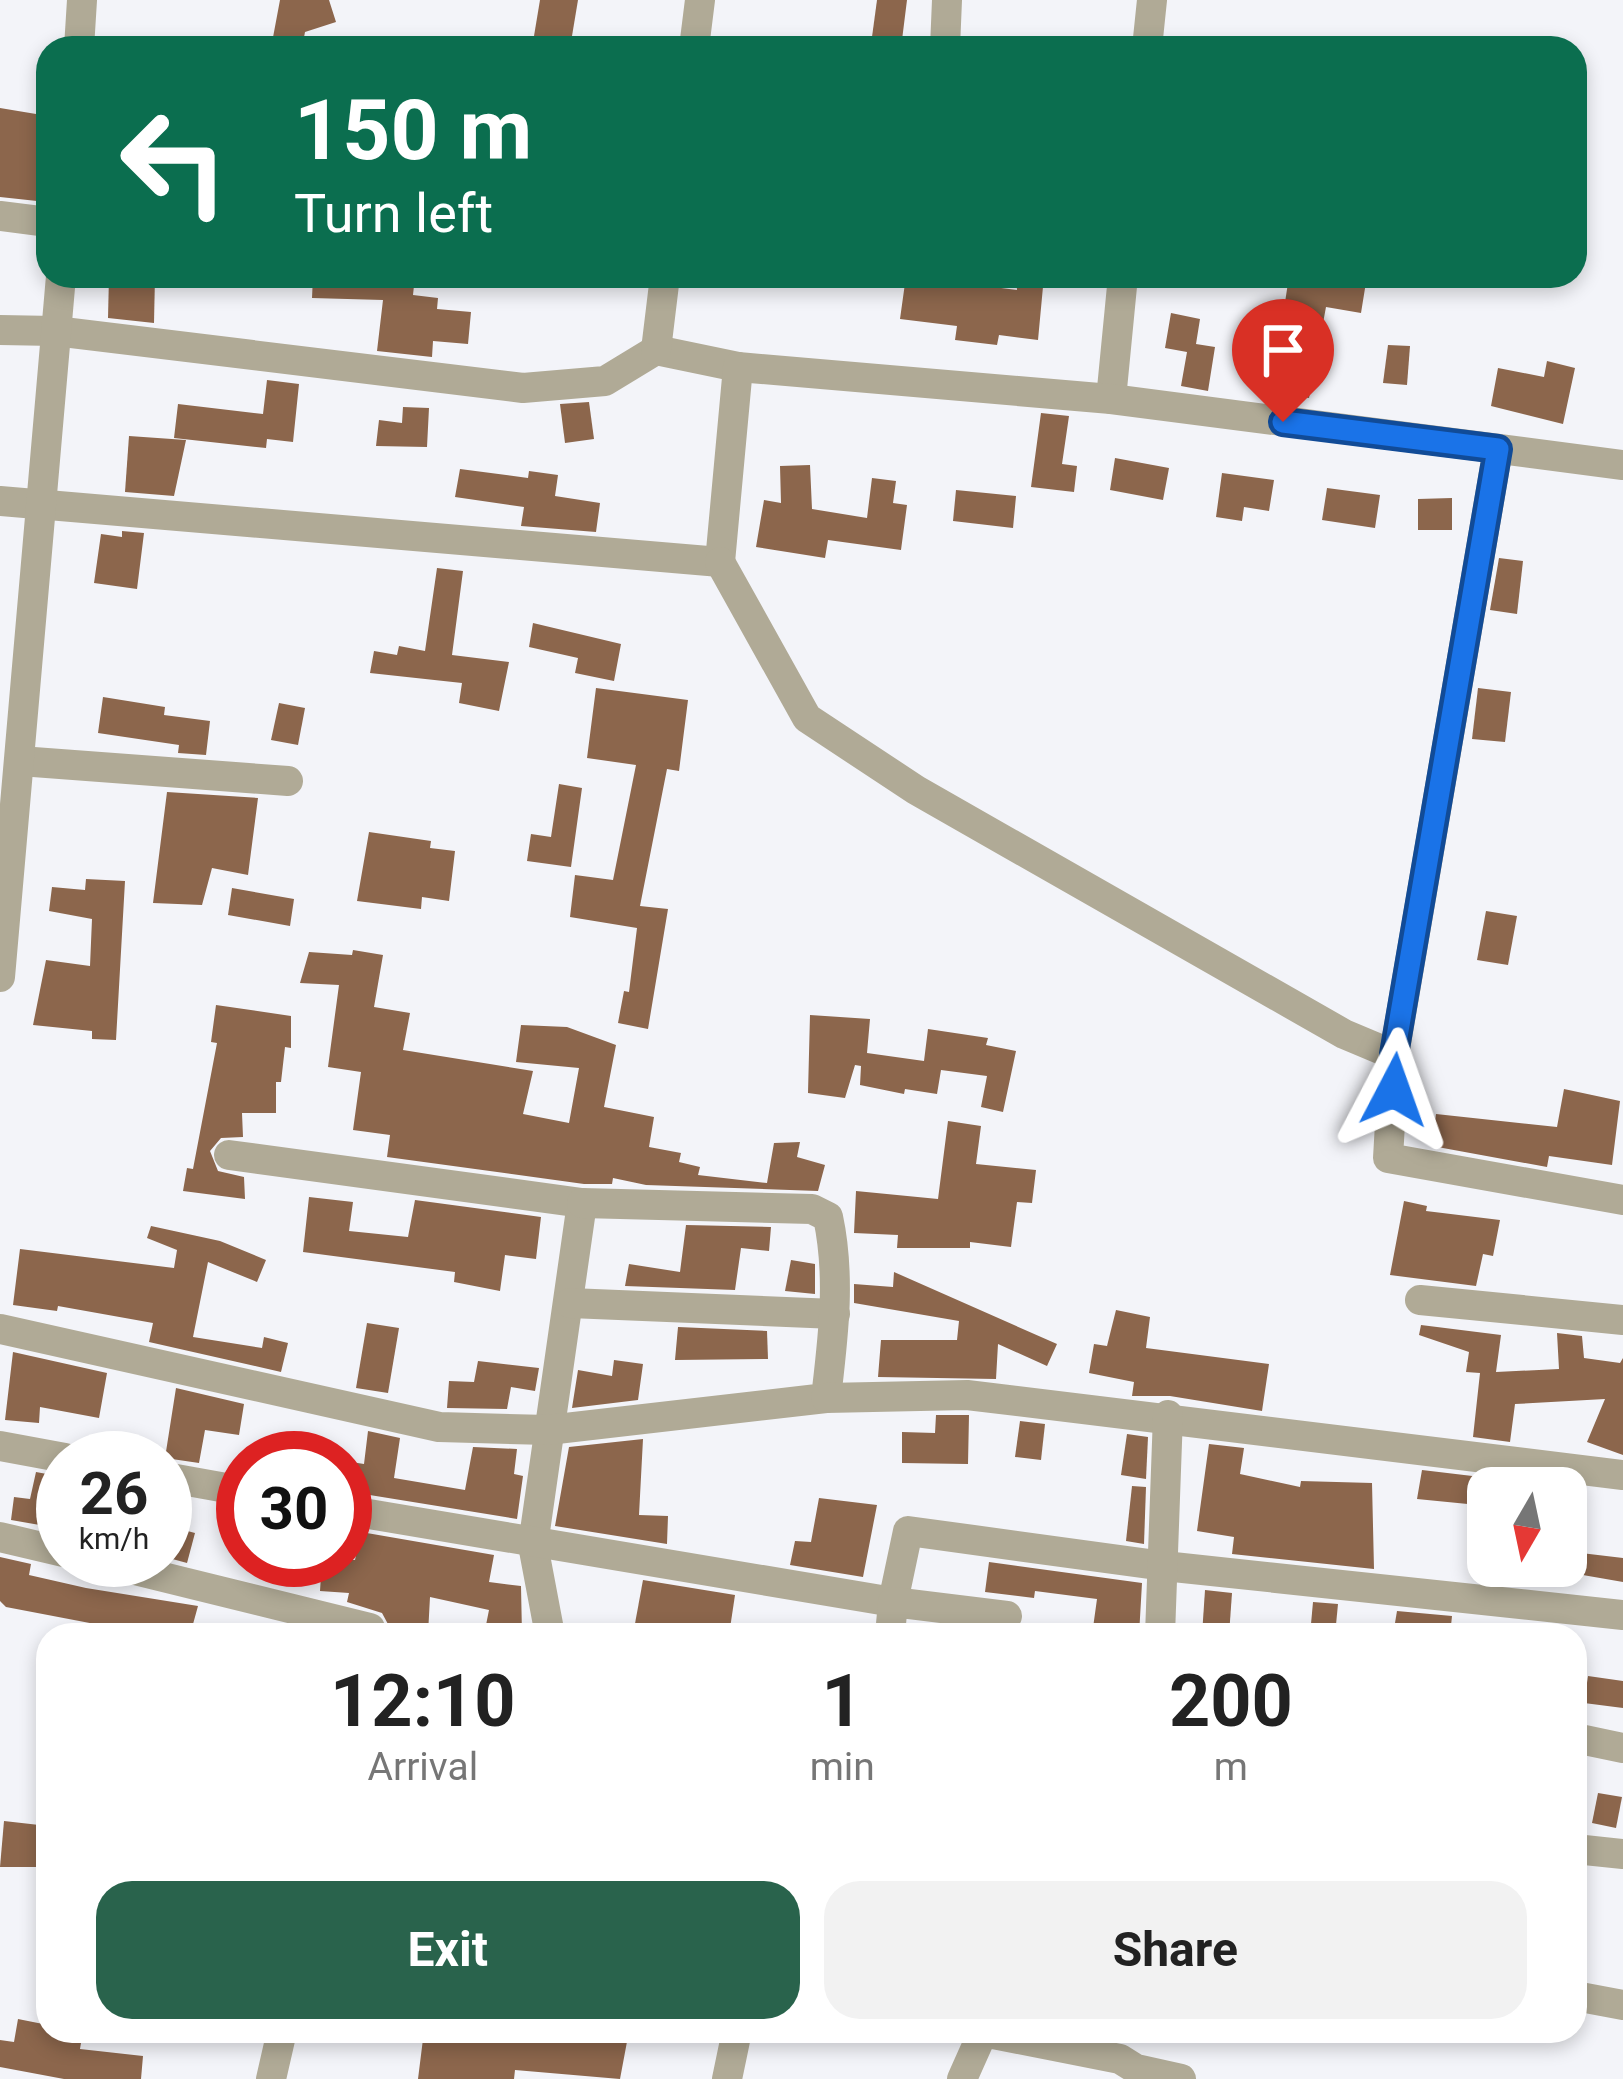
<!DOCTYPE html>
<style>
:root{--surface:#fff;--page:#f2f2f2;--text:#222;--muted:#767676;--accent:#29634c}
body{margin:0;font-family:Roboto,sans-serif;background:var(--page);color:var(--text);height:100vh;display:flex;flex-direction:column;font-size:45px;white-space:nowrap}
*{box-sizing:border-box;margin:0}
p{font-size:39px;color:var(--muted)}
.icon{flex:none;width:66px;height:66px;fill:none;stroke:currentColor;stroke-width:2;stroke-linecap:round;stroke-linejoin:round}
.map{position:relative;flex:1;overflow:hidden}
.drawer{position:absolute;left:36px;top:1623px;width:1551px;height:420px;display:flex;flex-direction:column;background:var(--surface);border-radius:36px;box-shadow:0 6px 18px #0003}
.drawer>*{flex:none}
.top-card{position:absolute;left:36px;top:36px;width:1551px;height:252px;border-radius:36px;box-shadow:0 6px 18px #0003;background:#0b6e4f;color:#fff;overflow:hidden}
.needle{width:78px;rotate:189deg}
.fabs{position:absolute;left:1467px;top:1467px;display:grid;gap:24px}
.fabs a{display:grid;place-items:center;width:120px;height:120px;border-radius:24px;background:var(--surface);box-shadow:0 6px 18px #0003;font-size:60px}
.speed{position:absolute;left:36px;top:1431px;display:flex;gap:24px;font-size:60px;font-weight:700;text-align:center}
.speed>*{display:grid;place-content:center;width:156px;height:156px;border-radius:50%;background:var(--surface);box-shadow:0 6px 18px #0003;line-height:1}
.speed small{font-size:30px;font-weight:400}
.speed .limit{border:18px solid #d22;background:#fff;color:#111}
.pin{position:absolute;display:grid;place-items:center;width:102px;height:102px;color:#fff;margin:-123px -51px;border-radius:50% 50% 50% 0;rotate:-45deg;box-shadow:0 0 12px #0007}
.pin .icon{rotate:45deg}
.me{position:absolute;width:132px;margin:-66px;rotate:4deg;stroke-linejoin:round;filter:drop-shadow(0 0 9px #0008)}
.turn{display:flex;align-items:center;gap:42px;height:252px;padding:0 60px;font-size:54px}
.turn .icon{width:156px;height:156px;stroke-width:2.5}
.turn b{display:block;font-size:84px;line-height:102px}
.eta{display:flex;justify-content:space-evenly;align-items:center;height:204px;text-align:center}
.eta b{font-size:72px;font-weight:700;line-height:84px}
.primary-button{display:flex;gap:24px;margin-top:auto;padding:24px 60px}
.primary-button a{flex:1;height:138px;border-radius:36px;background:var(--accent);color:#fff;font-size:48px;font-weight:700;line-height:138px;text-align:center}
.primary-button a+a{background:var(--page);color:var(--text)}
.map>svg:first-child{display:block}
</style>
<div class="map">
<svg width="1623" height="2079" viewBox="0 0 1623 2079">
<rect width="100%" height="100%" fill="#f3f4f9"/>
<g fill="#8c664c">
<polygon points="280,0 329,0 336,22 305,32 302,48 271,48"/>
<polygon points="540,0 578,0 570,48 532,48"/>
<polygon points="877,0 907,0 902,40 872,37"/>
<polygon points="0,108 48,116 37,201 0,197"/>
<polygon points="109,276 155,276 154,323 108,318"/>
<polygon points="313,276 415,276 413,295 438,298 437,309 471,312 468,344 433,341 432,357 377,351 383,300 312,298"/>
<polygon points="906,276 1017,290 1016,276 1044,276 1038,340 999,335 997,345 955,340 957,326 900,319"/>
<polygon points="1289,276 1367,276 1361,313 1326,307 1309,398 1263,389 1274,328 1281,329"/>
<polygon points="1171,313 1200,319 1196,344 1215,347 1208,391 1181,386 1187,352 1165,348"/>
<polygon points="1388,345 1410,346 1407,385 1383,383"/>
<polygon points="1547,361 1575,368 1563,424 1491,406 1498,368 1544,377"/>
<polygon points="267,380 299,384 293,442 267,439 266,448 174,438 178,404 263,414"/>
<polygon points="589,402 594,439 565,443 560,404"/>
<polygon points="403,407 429,408 427,447 376,446 379,420 402,423"/>
<polygon points="1041,413 1069,416 1062,464 1077,466 1074,492 1031,487"/>
<polygon points="129,436 186,440 174,496 125,492"/>
<polygon points="1115,458 1169,468 1163,500 1110,490"/>
<polygon points="810,465 812,509 867,518 872,478 896,481 893,503 907,505 901,550 828,540 825,558 756,547 764,500 781,503 780,466"/>
<polygon points="460,469 528,478 529,471 558,475 555,496 600,503 596,532 521,526 524,507 455,497"/>
<polygon points="1222,473 1274,480 1269,511 1244,507 1242,521 1216,517"/>
<polygon points="1327,488 1380,495 1375,528 1322,520"/>
<polygon points="956,490 1016,496 1013,528 953,521"/>
<polygon points="1452,498 1452,530 1418,530 1418,499"/>
<polygon points="122,531 144,533 137,589 94,583 101,534 122,537"/>
<polygon points="1499,558 1523,561 1517,614 1490,610"/>
<polygon points="437,568 463,571 452,655 509,662 499,711 459,703 462,683 370,673 374,651 397,655 399,646 425,651"/>
<polygon points="533,623 621,644 614,681 575,673 578,658 529,647"/>
<polygon points="596,688 688,700 679,771 667,769 640,906 668,909 648,1029 618,1023 624,991 629,992 637,928 570,917 575,875 613,880 636,765 587,758"/>
<polygon points="1478,688 1511,692 1505,742 1472,739"/>
<polygon points="103,697 165,707 164,715 210,721 206,755 178,753 179,745 98,733"/>
<polygon points="279,703 305,708 298,745 271,740"/>
<polygon points="559,784 582,788 571,867 527,861 531,834 551,837"/>
<polygon points="167,792 258,798 248,875 212,868 202,905 153,903"/>
<polygon points="369,832 431,841 430,848 455,851 449,901 422,897 421,909 357,901"/>
<polygon points="86,879 125,881 116,1040 92,1039 92,1031 33,1025 46,960 90,966 92,919 49,911 52,887 85,890"/>
<polygon points="232,888 294,899 290,926 228,915"/>
<polygon points="1486,911 1517,916 1508,965 1477,960"/>
<polygon points="353,950 383,955 374,1007 410,1013 403,1050 533,1071 523,1114 569,1123 579,1068 516,1062 521,1025 567,1027 616,1045 604,1107 654,1117 649,1147 681,1153 679,1162 700,1167 698,1175 767,1183 774,1143 800,1142 797,1157 825,1165 818,1191 646,1185 613,1178 612,1184 584,1184 387,1157 390,1135 353,1130 361,1072 328,1067 339,985 300,983 309,952 352,955"/>
<polygon points="216,1005 291,1016 291,1048 285,1047 281,1082 276,1082 276,1113 242,1113 243,1137 221,1138 210,1151 218,1171 244,1177 245,1199 183,1191 187,1168 193,1169 217,1043 211,1042"/>
<polygon points="810,1015 870,1019 867,1053 924,1061 928,1029 988,1038 986,1045 1016,1051 1003,1112 981,1107 987,1076 941,1070 937,1094 905,1089 904,1094 860,1085 861,1066 855,1065 845,1098 808,1093"/>
<polygon points="1564,1089 1620,1101 1612,1165 1549,1156 1547,1167 1432,1146 1436,1114 1557,1127"/>
<polygon points="948,1121 981,1126 976,1164 1036,1170 1032,1203 1017,1202 1011,1247 970,1242 970,1248 897,1248 898,1235 854,1233 856,1191 938,1199"/>
<polygon points="309,1197 353,1202 349,1231 408,1237 415,1200 541,1217 536,1259 505,1255 500,1291 454,1282 455,1272 303,1252"/>
<polygon points="1404,1201 1427,1206 1426,1211 1500,1220 1493,1256 1483,1254 1476,1286 1390,1275"/>
<polygon points="686,1225 771,1227 769,1251 741,1248 735,1290 625,1286 629,1264 680,1272"/>
<polygon points="151,1226 220,1241 266,1260 257,1282 208,1262 193,1337 262,1348 264,1337 288,1343 281,1372 149,1342 153,1323 58,1306 57,1311 13,1305 20,1249 174,1268 177,1250 147,1238"/>
<polygon points="791,1260 815,1264 815,1294 785,1291"/>
<polygon points="894,1272 1057,1344 1047,1366 998,1344 996,1379 878,1377 881,1340 957,1340 959,1321 854,1303 854,1284 893,1287"/>
<polygon points="1116,1310 1150,1317 1146,1348 1269,1364 1262,1411 1170,1396 1132,1396 1134,1382 1089,1373 1094,1344 1107,1346"/>
<polygon points="367,1323 399,1328 388,1393 356,1388"/>
<polygon points="1421,1325 1501,1335 1496,1372 1559,1369 1557,1333 1582,1336 1584,1358 1620,1363 1623,1358 1623,1455 1587,1442 1605,1399 1515,1404 1510,1442 1473,1437 1480,1373 1466,1372 1469,1352 1419,1335"/>
<polygon points="678,1327 767,1331 768,1359 675,1360"/>
<polygon points="13,1352 107,1373 99,1418 40,1407 39,1423 5,1420"/>
<polygon points="614,1360 643,1364 638,1400 572,1408 578,1370 612,1376"/>
<polygon points="478,1361 539,1368 535,1391 511,1387 507,1409 447,1408 449,1381 474,1382"/>
<polygon points="176,1388 244,1404 239,1435 205,1430 199,1463 165,1458"/>
<polygon points="936,1415 969,1415 968,1464 902,1463 902,1432 935,1433"/>
<polygon points="1020,1421 1045,1424 1041,1460 1015,1457"/>
<polygon points="368,1431 400,1438 394,1478 465,1490 473,1447 517,1449 514,1474 523,1476 517,1519 345,1491 345,1461 364,1464"/>
<polygon points="1127,1434 1148,1437 1146,1479 1121,1475"/>
<polygon points="643,1439 639,1515 668,1516 667,1544 555,1526 569,1447"/>
<polygon points="1209,1444 1244,1448 1240,1474 1300,1487 1301,1481 1372,1483 1374,1569 1232,1554 1234,1537 1197,1531"/>
<polygon points="1422,1470 1506,1480 1505,1488 1488,1488 1488,1506 1417,1499"/>
<polygon points="36,1472 63,1477 57,1528 11,1520 14,1497 30,1499"/>
<polygon points="1132,1486 1146,1487 1144,1544 1126,1541"/>
<polygon points="819,1498 877,1505 863,1577 790,1565 795,1541 811,1542"/>
<polygon points="165,1525 195,1533 187,1563 165,1557"/>
<polygon points="361,1532 494,1555 489,1582 521,1586 522,1635 484,1635 489,1610 430,1597 428,1634 402,1632 389,1626 382,1613 347,1602 349,1593 320,1591 322,1560 355,1560"/>
<polygon points="1581,1553 1623,1558 1623,1582 1577,1574"/>
<polygon points="0,1557 31,1564 29,1575 86,1588 198,1606 190,1635 143,1628 142,1633 6,1607 0,1601"/>
<polygon points="989,1562 1142,1583 1139,1635 1092,1635 1097,1599 1035,1591 1034,1598 985,1592"/>
<polygon points="643,1580 735,1595 729,1635 634,1629"/>
<polygon points="1205,1590 1232,1593 1229,1635 1202,1635"/>
<polygon points="1313,1602 1338,1604 1335,1635 1310,1635"/>
<polygon points="1397,1611 1452,1616 1450,1635 1393,1635"/>
<polygon points="1588,1676 1623,1681 1623,1708 1584,1703"/>
<polygon points="1598,1793 1622,1797 1616,1828 1592,1823"/>
<polygon points="4,1821 48,1826 48,1867 0,1867"/>
<polygon points="18,2019 48,2025 48,2031 83,2031 80,2049 143,2056 141,2079 64,2079 0,2067 0,2040 14,2042"/>
<polygon points="424,2031 629,2031 620,2079 515,2070 514,2079 418,2079"/>
</g>
<g fill="none" stroke-linecap="round" stroke-linejoin="round">
<g stroke="#b0aa96" stroke-width="30">
<polyline points="694,48 700,0"/>
<polyline points="945,48 947,0"/>
<polyline points="1147,48 1152,0"/>
<polyline points="0,216 48,222"/>
<polyline points="0,330 55,331 523,388 605,381 656,350 738,367"/>
<polyline points="656,350 665,276"/>
<polyline points="1111,399 1123,276"/>
<polyline points="1498,449 1394,1055 1388,1158 1623,1200"/>
<polyline points="0,501 720,562 738,367 1111,399 1623,465"/>
<polyline points="720,562 807,718 916,790 1344,1034 1394,1055"/>
<polyline points="20,761 288,781"/>
<polyline points="229,1155 582,1203 533,1545 550,1635"/>
<polyline points="1420,1300 1623,1320"/>
<polyline points="570,1303 835,1314"/>
<path d="M0,1329L439,1427L548,1430L826,1398C833,1338 841,1278 828,1217L812,1209L582,1203"/>
<polyline points="826,1398 967,1395 1623,1475"/>
<polyline points="0,1446 65,1458"/>
<polyline points="165,1477 243,1491"/>
<polyline points="345,1510 893,1602 908,1531 1164,1566 1623,1615"/>
<polyline points="0,1537 63,1552"/>
<polyline points="94,1560 370,1628 369,1635"/>
<polyline points="890,1635 893,1602 1007,1616"/>
<polyline points="1160,1635 1168,1415"/>
<polyline points="1575,1738 1623,1748"/>
<polyline points="1575,1849 1623,1854"/>
<polyline points="1575,1996 1623,2005"/>
<polyline points="271,2079 282,2031"/>
<polyline points="727,2079 737,2031"/>
<polyline points="962,2079 983,2032 1120,2059 1136,2069 1181,2079"/>
</g>
<g stroke="#b0aa96" stroke-width="30">
<polyline points="79,48 82,0"/>
<polyline points="0,977 61,276"/>
</g>
</g>
<g fill="none" stroke-linecap="round" stroke-linejoin="round">
<g stroke="#114b97" stroke-width="30">
<polyline id="route" points="1283,422 1498,449 1394,1054 1394,1090"/>
</g>
<use href="#route" stroke="#1a73e8" stroke-width="21"/>
</g>
</svg>
<div class="fabs">
<a><svg class="needle" viewBox="-14 -14 28 28"><path d="M0-13l5 13h-10z" fill="#e53935"/><path d="M0 13l5-13h-10z" fill="#767676"/></svg></a>
</div>
<div class="speed"><div>26<small>km/h</small></div><div class="limit">30</div></div>
<div class="pin" style="left:1283px;top:422px;background:#d93025"><svg class="icon" aria-label="arrive" viewBox="0 0 24 24"><path d="M6 21V4h12l-3 4 3 4H6"/></svg></div>
<svg class="me" style="left:1394px;top:1090px" viewBox="-20 -20 40 40"><path d="M0-17L14 15 0 8-14 15z" fill="#1a73e8" stroke="#fff" stroke-width="4"/></svg>
<div class="top-card">
<div class="turn"><svg class="icon" aria-label="left" viewBox="0 0 24 24"><path d="M17 20v-9H6M10 6l-5 5 5 5"/></svg><div><b>150 m</b>Turn left</div></div>
</div>
<section class="drawer">
<div class="eta">
<div><b>12:10</b><p>Arrival</p></div>
<div><b>1</b><p>min</p></div>
<div><b>200</b><p>m</p></div>
</div>
<div class="primary-button"><a>Exit</a><a>Share</a></div>
</section>
</div>
